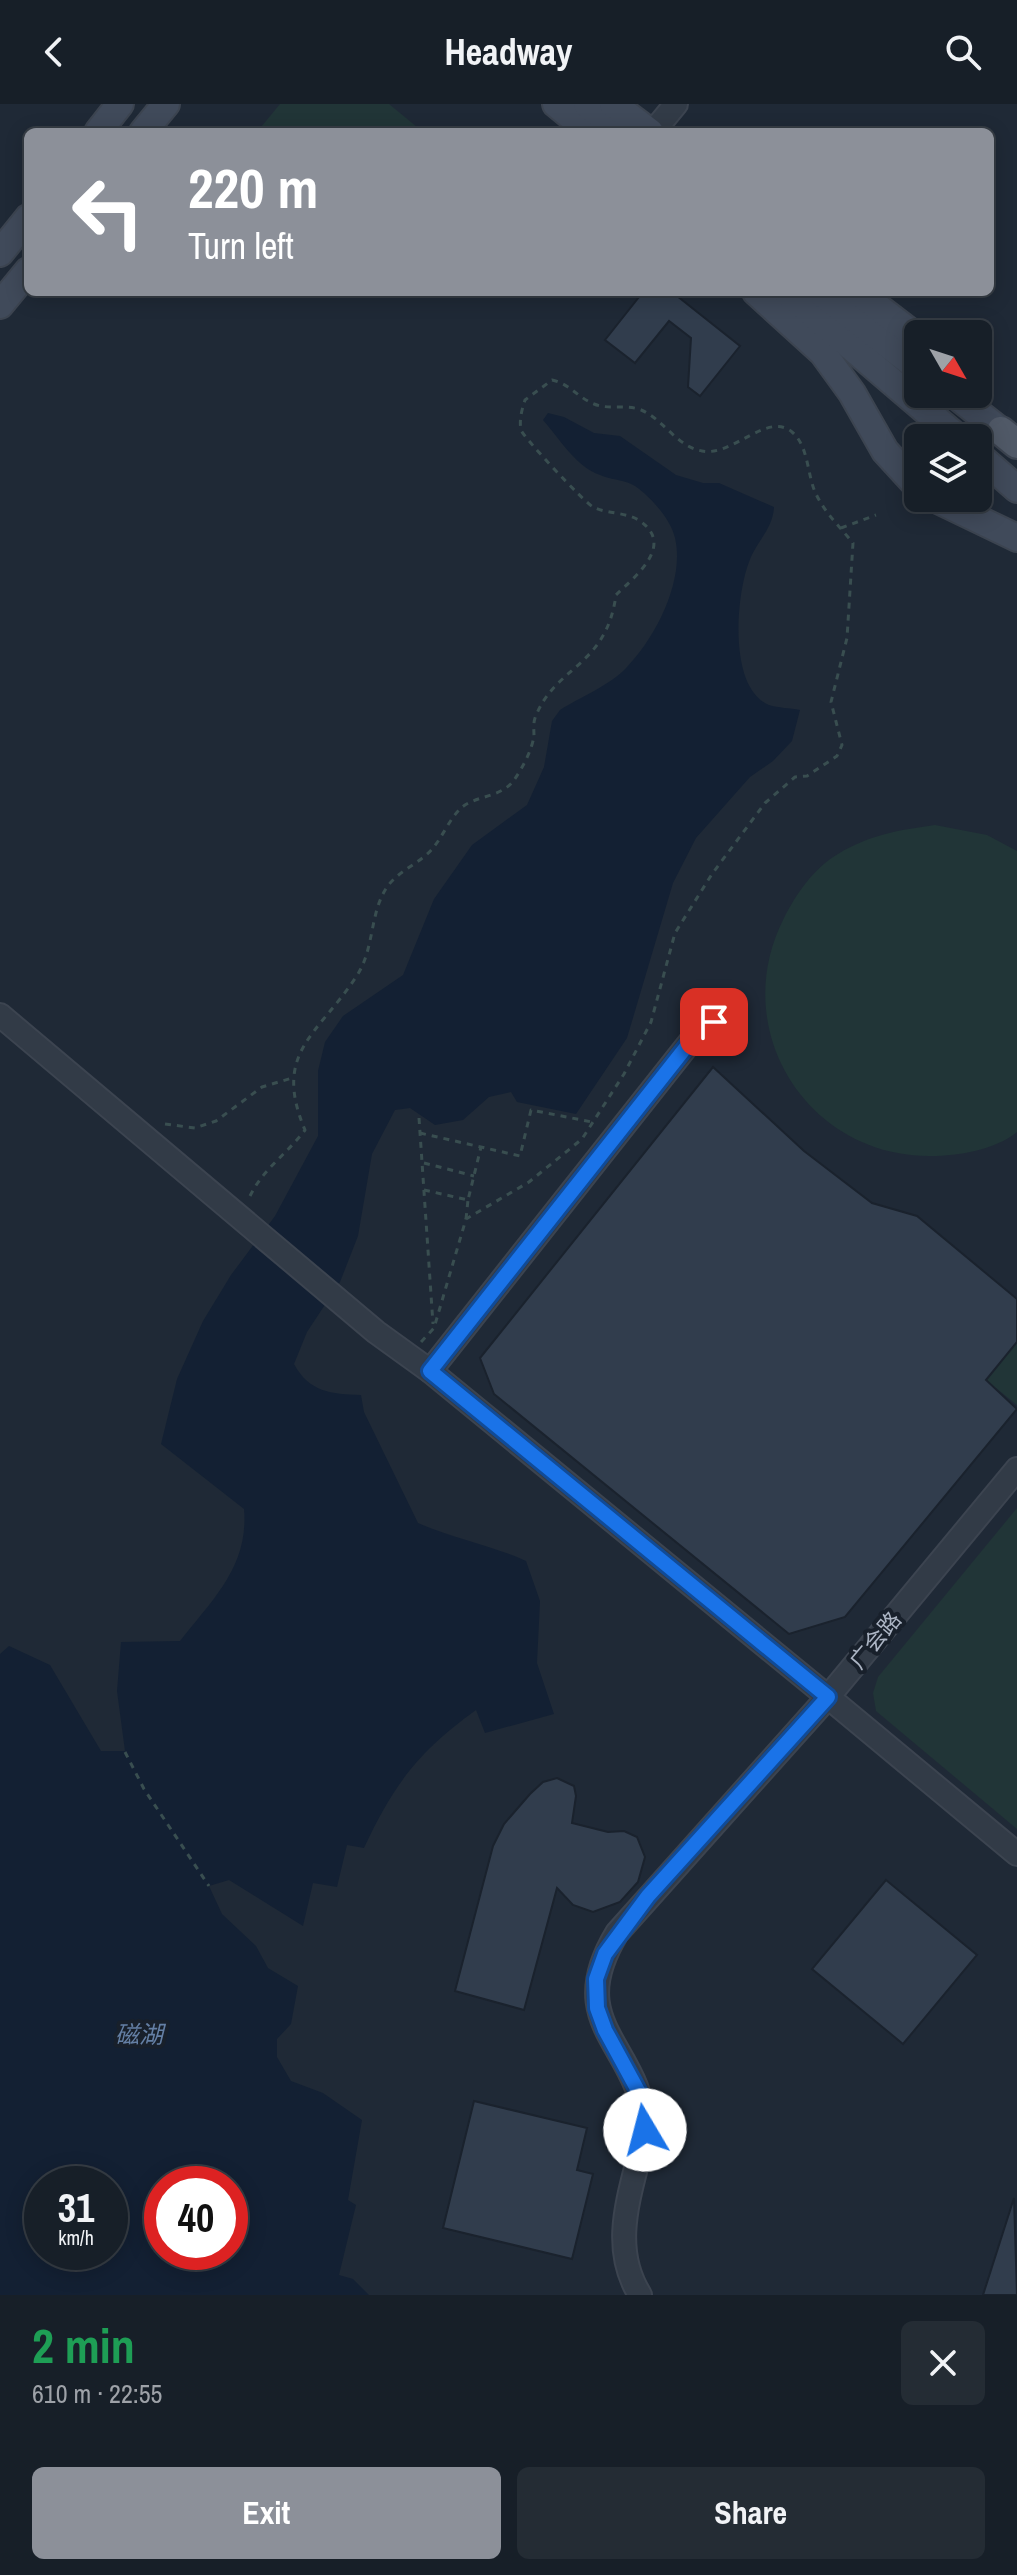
<!DOCTYPE html>
<meta charset="utf-8">
<style>
:root{--surface:#171f28;--page:#242c34;--text:#f1f3f6;--muted:#9ea2a8;--line:#363d45;--accent:#8c9099}
body{margin:0;font-family:"Archivo Narrow","Noto Sans SC",sans-serif;background:var(--page);color:var(--text);height:100vh;display:flex;flex-direction:column;font-size:30px;white-space:nowrap}
*{box-sizing:border-box;margin:0}
p{font-size:26px;color:var(--muted)}
.icon{flex:none;width:44px;height:44px;fill:none;stroke:currentColor;stroke-width:2;stroke-linecap:round;stroke-linejoin:round}
.map{position:relative;height:2191px;overflow:hidden}
.details{display:flex;flex-direction:column;background:var(--surface);flex:1}
.details>*{flex:none}
.banner{position:absolute;left:24px;top:24px;width:970px;height:168px;border-radius:12px;box-shadow:0 4px 20px #0003,0 0 0 2px var(--line);background:#8c9099;color:#fff;overflow:hidden}
.needle{width:52px;rotate:129deg}
.controls{position:absolute;left:904px;top:216px;display:grid;gap:16px}
.controls a{display:grid;place-items:center;width:88px;height:88px;border-radius:12px;background:var(--surface);box-shadow:0 4px 20px #0003,0 0 0 2px var(--line);font-size:40px}
.speed{position:absolute;left:24px;top:2062px;display:flex;gap:16px;font-size:40px;font-weight:700;text-align:center}
.speed>*{display:grid;place-content:center;width:104px;height:104px;border-radius:50%;background:var(--surface);box-shadow:0 4px 20px #0003,0 0 0 2px var(--line);line-height:1}
.speed small{font-size:20px;font-weight:400}
.speed .limit{border:12px solid #d22;background:#fff;color:#111}
.pin{position:absolute;display:grid;place-items:center;width:68px;height:68px;color:#fff;margin:-34px;border-radius:16px;box-shadow:0 4px 12px #0006}
.me{position:absolute;width:88px;margin:-44px;rotate:352deg;stroke-linejoin:round;filter:drop-shadow(0 0 6px #0008)}
.turn{display:flex;align-items:center;gap:28px;height:168px;padding:0 32px;font-size:36px}
.turn .icon{width:104px;height:104px;stroke-width:2.5}
.turn b{display:block;font-size:56px;line-height:68px}
.round{display:grid;place-items:center;flex:none;width:84px;height:84px;border-radius:12px;background:var(--page)}
.overview{display:flex;align-items:center;justify-content:space-between;height:136px;padding:0 32px}
h1{font-size:48px;font-weight:700;line-height:60px;color:#1e9e55}
.primary-button{display:flex;gap:16px;margin-top:auto;padding:16px 32px}
.primary-button a{flex:1;height:92px;border-radius:12px;background:var(--accent);color:#fff;font-size:32px;font-weight:700;line-height:92px;text-align:center}
.primary-button a+a{background:var(--page);color:var(--text)}
header{display:flex;justify-content:space-between;align-items:center;height:104px;padding:0 32px;background:var(--surface);font-size:36px;font-weight:700}
.map>svg:first-child{display:block}
</style>
<header><svg class="icon" aria-label="back" viewBox="0 0 24 24"><path d="M15 5l-7 7 7 7"/></svg>Headway<svg class="icon" aria-label="search" viewBox="0 0 24 24"><circle cx="10" cy="10" r="6"/><path d="M15 15l6 6"/></svg></header>
<div class="map">
<svg width="1017" height="2191" viewBox="0 0 1017 2191">
<rect width="100%" height="100%" fill="#1f2936"/>
<g fill="#213537">
<polygon points="280,0 389,0 423,28 257,28"/>
<path d="M935,721L987,731L1017,747V1028C995,1046 958,1052 931,1052C807,1053 727,925 784,814C796,790 814,764 838,750C869,731 899,726 935,721Z"/>
<polygon points="1017,1238 1017,1301 986,1276"/>
<polygon points="1017,1404 1017,1725 876,1607 873,1589 878,1573"/>
</g>
<path fill="#132033" fill-rule="evenodd" d="M548,309L564,313L594,329L620,332L676,371L703,379H719L774,403C773,425 756,438 749,458C736,492 728,584 769,601C778,604 790,604 800,606L792,637L773,657L750,673L696,734L673,779L627,934L576,1010L517,998L511,988L489,993L463,1016L435,1021L410,1004L395,1006L372,1050L358,1132L340,1178L307,1228L294,1260C309,1288 331,1290 361,1291L364,1308L418,1419C454,1435 491,1441 526,1457L540,1497L537,1559L554,1610L485,1629L476,1606C418,1648 394,1680 364,1744L347,1741L337,1783L313,1779L303,1822L229,1776L209,1782L222,1810L256,1842L268,1864L298,1882L291,1920L277,1935V1953L291,1977L323,1989L362,2016L348,2096L356,2101L339,2171L353,2175L369,2191H0V1550L9,1542L50,1561L101,1647H125L117,1587L121,1538L180,1537C213,1495 249,1462 244,1405L161,1340L177,1275L203,1217L231,1171L275,1112L318,1032V967L325,938L343,912L403,871L434,795L472,741L527,701L544,663L552,617L560,606C580,593 611,581 627,563C656,533 685,476 675,434C671,417 657,401 644,389C628,374 617,378 600,371C576,363 559,334 543,316ZM42,2080H110V2148H42ZM162,2080H230V2148H162Z"/>
<g fill="#313d4d" stroke="#1a222d" stroke-width="2">
<polygon points="643,188 672,188 740,242 700,292 688,283 691,234 669,217 635,259 605,236"/>
<polygon points="713,963 804,1047 872,1099 917,1112 1017,1195 1017,1238 986,1276 1017,1305 845,1513 789,1530 494,1290 480,1254"/>
<polygon points="557,1674 574,1682 576,1692 572,1719 608,1728 624,1727 637,1733 645,1753 638,1778 620,1798 593,1808 573,1801 557,1784 524,1906 455,1887 493,1742 504,1720 530,1690 543,1678"/>
<polygon points="886,1776 977,1851 903,1940 812,1865"/>
<polygon points="474,1997 587,2024 577,2066 593,2070 572,2155 443,2124"/>
<polygon points="1014,2094 1017,2191 983,2191"/>
</g>
<g fill="none" stroke-linecap="round" stroke-linejoin="round">
<g stroke="#3c4450" stroke-width="26">
<g id="tertiary">
<polyline points="653,28 676,0"/>
<path d="M0,911L376,1228L430,1267L828,1593L617,1829C560,1923 643,1941 645,2026C634,2082 607,2138 640,2191"/>
<polyline points="430,1267 694,933 726,913"/>
<polyline points="1017,1365 828,1593 1017,1750"/>
</g>
</g>
<g stroke="#3c4450" stroke-width="30">
<g id="secondary">
<polyline points="556,0 590,28"/>
<polyline points="587,0 622,28"/>
<polyline points="613,0 650,28"/>
<polyline points="98,28 120,0"/>
<polyline points="143,28 166,0"/>
<polyline points="0,149 28,114"/>
<polyline points="756,188 823,249 852,289 885,347 918,383"/>
<polyline points="787,188 958,334"/>
<polyline points="820,188 918,264"/>
<polyline points="858,188 918,234"/>
<polyline points="0,201 28,167"/>
<polyline points="954,290 1001,327"/>
<polyline points="978,351 1017,385"/>
<polyline points="934,394 1017,434"/>
</g>
</g>
<g stroke="#3c4450" stroke-width="32">
<polyline id="primary" points="1001,327 1017,340"/>
</g>
<g stroke="#394e50" stroke-width="3" stroke-dasharray="6 6" stroke-linecap="butt">
<polyline points="841,424 876,411"/>
<polyline points="419,1014 433,1220"/>
<polyline points="165,1020 195,1024 216,1017 262,983 292,974"/>
<polyline points="420,1029 520,1052 531,1006 592,1018"/>
<polyline points="424,1059 474,1072"/>
<polyline points="424,1086 468,1096 481,1043"/>
<path d="M250,1092C263,1065 287,1050 305,1026C272,948 318,931 356,873C375,845 369,810 387,783C399,766 421,759 433,744C443,732 450,714 461,704C476,691 501,694 514,676C522,665 532,646 534,632C534,627 533,620 535,614C555,561 606,564 616,491C633,474 676,442 640,417C627,408 607,410 593,403C585,399 523,333 521,326C519,316 522,305 525,296L552,276C570,280 577,293 594,300C611,307 630,298 647,309C666,320 679,343 702,347C733,353 767,307 792,328C809,342 807,372 816,390C825,409 840,423 853,439L847,534L831,598L842,641L837,652L807,672L795,673L765,699L712,770L675,829L651,918L624,970L582,1035L529,1078L466,1115L434,1224L421,1238"/>
<polyline points="466,1115 468,1096"/>
<polyline points="125,1648 144,1685 209,1782"/>
</g>
<use href="#tertiary" stroke="#323b47" stroke-width="22"/>
<use href="#secondary" stroke="#404a5a" stroke-width="26"/>
<use href="#primary" stroke="#505967" stroke-width="28"/>
</g>
<g fill="none" stroke-linecap="round" stroke-linejoin="round">
<g stroke="#114b97" stroke-width="20">
<polyline id="route" points="645,2026 642,1994 605,1926 597,1904 596,1875 605,1850 648,1792 828,1593 430,1267 694,933 714,918"/>
</g>
<use href="#route" stroke="#1a73e8" stroke-width="14"/>
</g>
<g text-anchor="middle" dominant-baseline="central" stroke-width="8" stroke-linejoin="round" paint-order="stroke">
<g font-size="22" fill="#acb5c4" stroke="#18202b">
<text transform="translate(875 1536) rotate(-50)">广会路</text>
</g>
<g font-size="24" font-style="italic" fill="#647fa4" stroke="#18202b">
<text x="139" y="1930">磁湖</text>
</g>
</g>
</svg>
<div class="controls">
<a><svg class="needle" viewBox="-14 -14 28 28"><path d="M0-13l5 13h-10z" fill="#e53935"/><path d="M0 13l5-13h-10z" fill="#9ea2a8"/></svg></a>
<a><svg class="icon" aria-label="layers" viewBox="0 0 24 24"><path d="M12 4l9 5-9 5-9-5zM3 14l9 5 9-5"/></svg></a>
</div>
<div class="speed"><div>31<small>km/h</small></div><div class="limit">40</div></div>
<div class="pin" style="left:714px;top:918px;background:#d93025"><svg class="icon" aria-label="arrive" viewBox="0 0 24 24"><path d="M6 21V4h12l-3 4 3 4H6"/></svg></div>
<svg class="me" style="left:645px;top:2026px" viewBox="-20 -20 40 40"><circle r="19" fill="#fff"/><path d="M0-13L10 11 0 6-10 11z" fill="#1a73e8"/></svg>
<div class="banner">
<div class="turn"><svg class="icon" aria-label="left" viewBox="0 0 24 24"><path d="M17 20v-9H6M10 6l-5 5 5 5"/></svg><div><b>220 m</b>Turn left</div></div>
</div>
</div>
<section class="details">
<div class="overview"><div><h1>2 min</h1><p>610 m · 22:55</p></div><a class="round"><svg class="icon" aria-label="close" viewBox="0 0 24 24"><path d="M6 6l12 12M18 6L6 18"/></svg></a></div>
<div class="primary-button"><a>Exit</a><a>Share</a></div>
</section>
